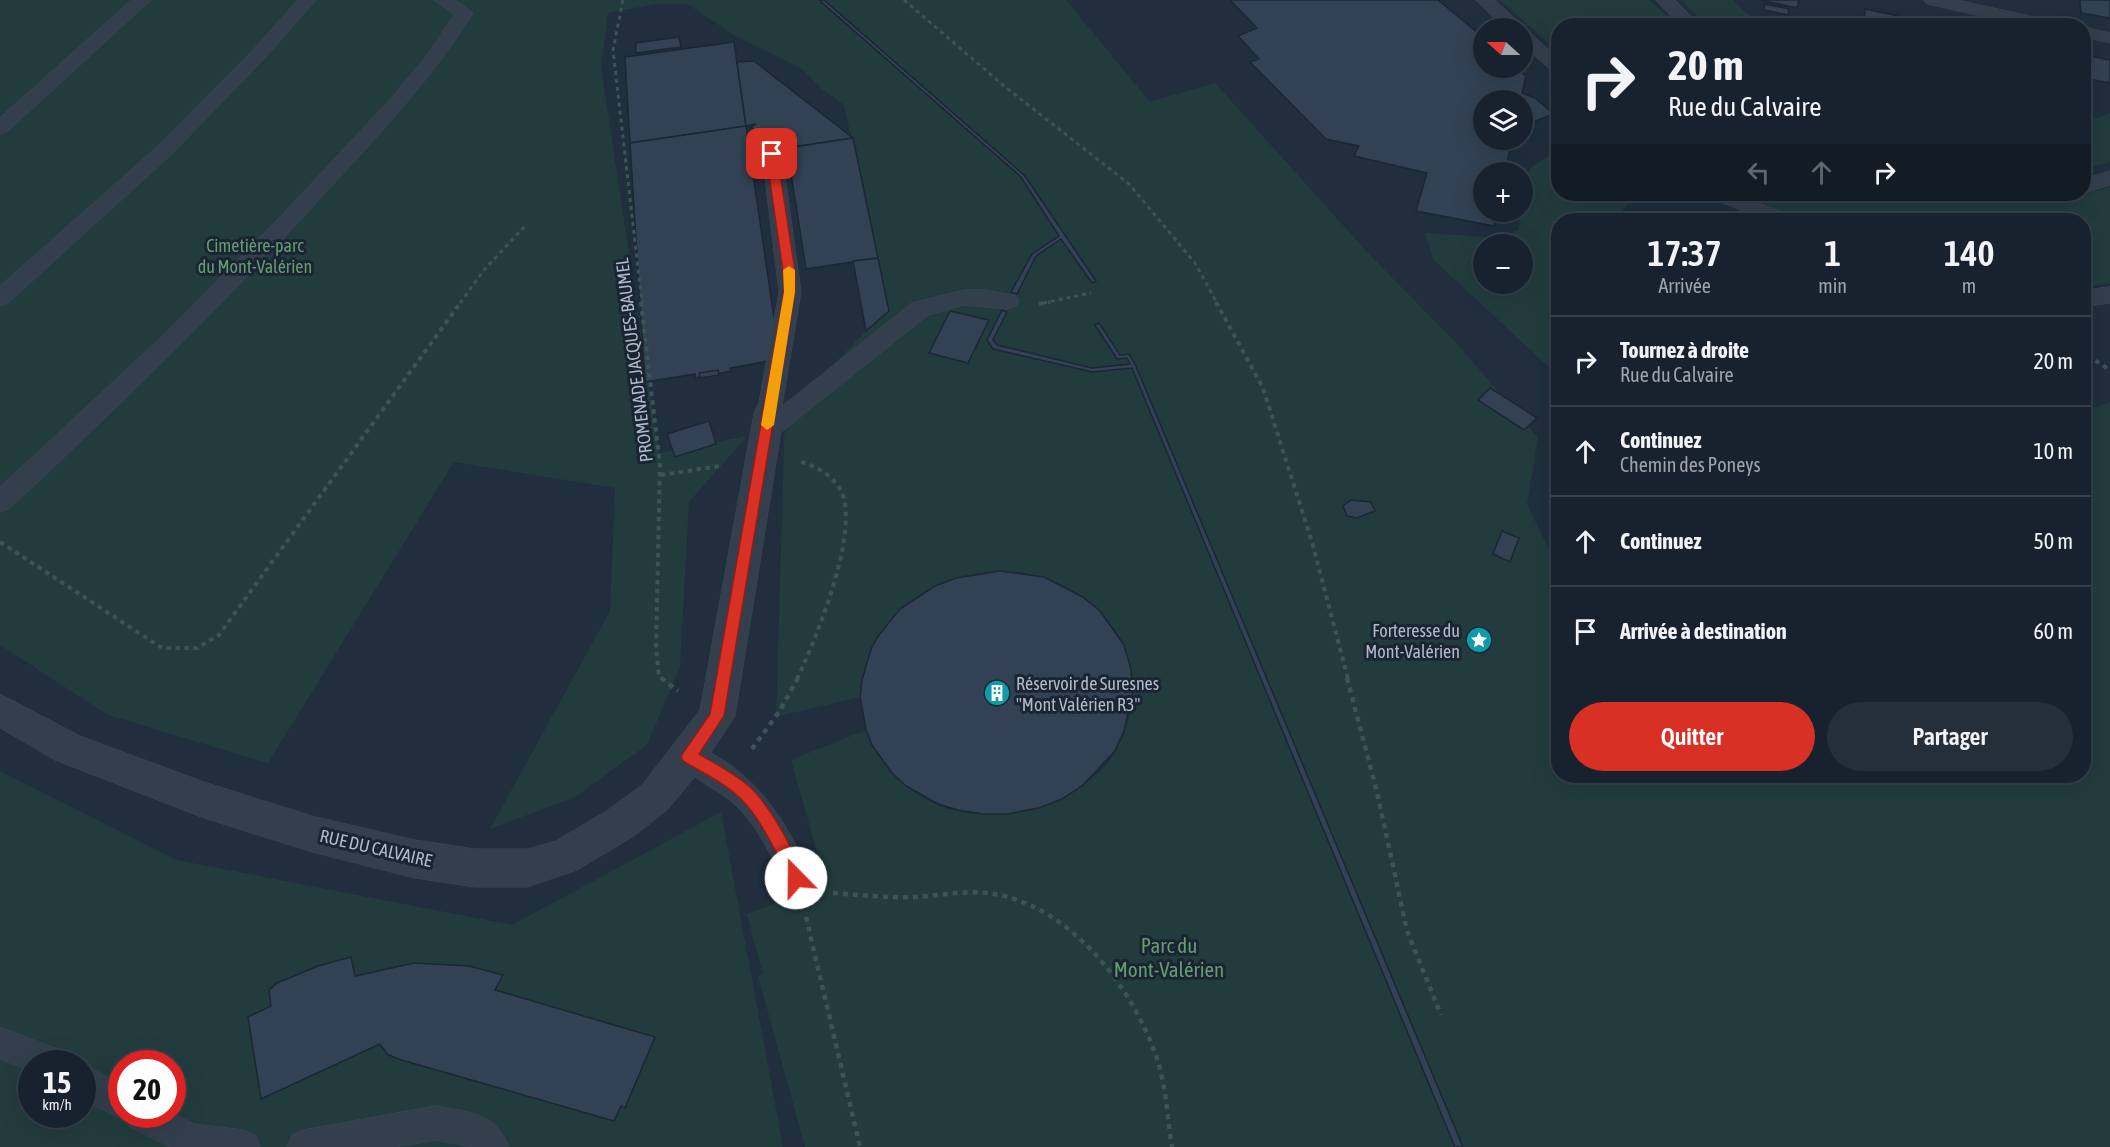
<!DOCTYPE html>
<html lang="fr">
<meta charset="utf-8">
<style>
:root{--surface:#18222e;--page:#252f3a;--text:#f1f3f6;--muted:#9fa4aa;--line:#363f4a;--accent:#d93025}
body{margin:0;font-family:"Asap Condensed",sans-serif;background:var(--page);color:var(--text);height:100vh;display:flex;flex-direction:column;font-size:22px;white-space:nowrap}
*{box-sizing:border-box;margin:0}
p{font-size:20px;color:var(--muted)}
.icon{flex:none;width:33px;height:33px;fill:none;stroke:currentColor;stroke-width:2;stroke-linecap:round;stroke-linejoin:round}
.map{position:relative;flex:1;overflow:hidden}
.sheet{position:absolute;left:1551px;top:213px;width:540px;height:570px;display:flex;flex-direction:column;background:var(--surface);border-radius:24px;box-shadow:0 6px 24px #0002,0 0 0 2px var(--line)}
.sheet>*{flex:none}
.guide{position:absolute;left:1551px;top:18px;width:540px;height:183px;border-radius:24px;box-shadow:0 6px 24px #0002,0 0 0 2px var(--line);background:#18222e;color:var(--text);overflow:hidden}
.needle{width:39px;rotate:291deg}
.controls{position:absolute;left:1473px;top:18px;display:grid;gap:12px}
.controls a{display:grid;place-items:center;width:60px;height:60px;border-radius:50%;background:var(--surface);box-shadow:0 6px 24px #0002,0 0 0 2px var(--line);font-size:30px}
.speed{position:absolute;left:18px;top:1050px;display:flex;gap:12px;font-size:30px;font-weight:700;text-align:center}
.speed>*{display:grid;place-content:center;width:78px;height:78px;border-radius:50%;background:var(--surface);box-shadow:0 6px 24px #0002,0 0 0 2px var(--line);line-height:1}
.speed small{font-size:15px;font-weight:400}
.speed .limit{border:9px solid #d22;background:#fff;color:#111}
.pin{position:absolute;display:grid;place-items:center;width:51px;height:51px;color:#fff;margin:-26px;border-radius:12px;box-shadow:0 3px 9px #0006}
.me{position:absolute;width:66px;margin:-33px;rotate:338deg;stroke-linejoin:round;filter:drop-shadow(0 0 4px #0008)}
.turn{display:flex;align-items:center;gap:21px;height:126px;padding:0 18px;font-size:27px}
.turn .icon{width:78px;height:78px;stroke-width:2.5}
.turn b{display:block;font-size:42px;line-height:51px}
.lanes{display:flex;align-items:center;height:57px;padding:0 18px;background:#0003;justify-content:center;gap:30px;direction:ltr}
.lanes .off{opacity:.35}
.eta{display:flex;justify-content:space-evenly;align-items:center;height:102px;text-align:center}
.eta b{font-size:36px;font-weight:600;line-height:42px}
.primary-button{display:flex;gap:12px;margin-top:auto;padding:12px 18px}
.primary-button a{flex:1;height:69px;border-radius:36px;background:var(--accent);color:#fff;font-size:24px;font-weight:600;line-height:69px;text-align:center}
.primary-button a+a{background:var(--page);color:var(--text)}
ul{padding:0;list-style:none}
li{display:flex;align-items:center;gap:18px;height:90px;padding:0 18px;border-top:2px solid var(--line)}
li div{flex:1}
li b{display:block;font-size:22px}
li em{font-style:normal}
.map>svg:first-child{display:block}
</style>
<div class="map">
<svg width="2110" height="1147" viewBox="0 0 2110 1147">
<rect width="100%" height="100%" fill="#202e3d"/>
<g fill="#223c3e" fill-rule="evenodd">
<path d="M0,0H819L1021,177L1059,236L1032,254L1011,292L1017,294L1036,256L1061,239L1091,283L1096,281L1025,176L824,0H1066L1150,102L1215,83L1368,253L1459,346L1538,438L1527,504L1551,554L1558,555V776H2084V412L2110,402V1147H1463L1135,364L1129,354L1120,355L1095,325L1117,359L1127,358L1130,364L1092,368L997,345L993,340L1007,312L1002,310L987,340L993,349L1092,372L1132,368L1455,1147H805L758,976L763,974L747,914L826,884L791,760L866,730C884,775 929,814 980,814C997,813 1017,804 1033,800C1048,795 1068,793 1081,786C1136,755 1148,669 1109,622C1086,594 1052,575 1015,572C936,567 867,614 860,697L776,717L785,414L867,330L889,311L844,105L822,89L801,68L737,37L687,4H656L608,13L601,67L659,453L747,436L689,502L680,667L647,745L575,797L490,829L610,611L615,488L454,462L268,763L108,715L0,645Z"/>
<polygon points="1500,0 1650,0 1677,25 1558,26 1558,52"/>
<polygon points="1681,0 1732,0 1761,25 1706,25"/>
<polygon points="2110,113 2110,162 2084,169 2084,123"/>
<path d="M1558,150V194H1639L1612,220H1558V376L1434,260L1425,233L1502,238L1518,230L1530,168ZM1484,244H1522V284H1484Z"/>
<polygon points="2110,187 2110,284 2084,286 2084,220 1805,220 1776,210 1747,194 2000,194 2061,200"/>
<path d="M0,771L177,860L512,925L721,812L783,1147H0ZM32,1064H82V1114H32ZM122,1064H172V1114H122Z"/>
</g>
<g fill="#324254" stroke="#1c2634" stroke-width="1.5">
<polygon points="819,0 824,0 1025,176 1096,281 1092,283 1061,239 1036,256 1017,294 1011,292 1032,254 1059,236 1021,177"/>
<polygon points="1230,0 1438,0 1484,38 1484,68 1499,68 1503,71 1516,68 1526,76 1522,93 1535,98 1554,114 1522,126 1522,100 1484,100 1484,140 1512,140 1505,172 1484,172 1484,212 1497,212 1494,226 1416,211 1427,173 1354,156 1359,146 1326,139 1250,62 1259,59 1238,36 1257,28"/>
<polygon points="1760,0 1799,0 1797,8"/>
<polygon points="2080,0 2110,0 2110,18 2081,13"/>
<polygon points="1765,4 1789,9 1788,15 1764,10"/>
<polygon points="1865,9 1945,26 1864,26"/>
<polygon points="1948,18 1986,26 1948,26"/>
<polygon points="679,37 681,47 636,53 636,43"/>
<polygon points="734,42 746,126 630,143 625,57"/>
<polygon points="2084,55 2110,60 2110,83 2084,78"/>
<polygon points="754,61 853,138 787,148 780,142 774,146 751,127 756,124 746,126 737,62"/>
<polygon points="746,126 780,359 730,368 731,371 695,378 695,374 645,382 630,143"/>
<polygon points="853,138 878,258 806,269 787,148"/>
<polygon points="878,258 889,311 866,331 853,261"/>
<polygon points="1002,310 1007,312 993,340 997,345 1092,368 1130,364 1127,358 1117,359 1095,325 1099,323 1120,355 1129,354 1135,364 1463,1147 1455,1147 1132,368 1092,372 993,349 987,340"/>
<polygon points="950,311 989,320 968,363 929,353"/>
<polygon points="718,370 719,375 700,378 699,373"/>
<polygon points="1490,388 1537,418 1524,430 1478,400"/>
<polygon points="709,421 716,444 675,457 667,434"/>
<polygon points="1351,500 1371,502 1375,511 1357,518 1347,516 1343,506"/>
<polygon points="1502,531 1519,538 1510,562 1493,554"/>
<polygon points="1000,571 1044,577 1083,597 1100,611 1124,645 1131,669 1133,690 1124,731 1115,751 1083,785 1062,799 1039,808 1007,814 982,814 958,810 938,804 906,786 892,773 872,745 866,730 860,697 862,680 871,649 879,635 900,609 935,586 956,578"/>
<polygon points="351,957 355,976 414,963 469,966 503,975 495,990 655,1037 625,1108 621,1106 614,1121 398,1059 387,1054 380,1044 261,1099 248,1017 271,1006 269,990 277,983 318,966"/>
</g>
<g fill="none" stroke-linecap="round" stroke-linejoin="round">
<g stroke="#3e4856" stroke-width="1">
<g id="lane">
<polygon points="132,0 151,0 7,132 0,134 0,118"/>
<polygon points="298,0 316,0 264,59 173,153 8,303 0,306 0,286 159,145 252,51"/>
<path d="M434,0H455L473,13C429,83 373,141 317,202C219,309 115,410 9,509L0,512V487L159,339L280,217L393,96L428,54L454,15Z"/>
<polygon points="1476,0 1495,0 1521,24 1524,28 1523,30 1528,31 1558,58 1558,72 1552,71 1522,45 1522,28 1505,28"/>
<polygon points="1656,0 1675,0 1701,26 1681,26"/>
<polygon points="1924,0 1957,0 2053,21 2062,26 2026,26 1927,4"/>
<polygon points="2084,27 2110,33 2110,43 2084,37"/>
<polygon points="772,148 779,150 782,154 801,292 782,406 912,303 964,290 985,290 1016,296 1019,301 1016,306 1008,309 964,305 928,315 775,437 767,440 759,437 755,431 764,420 757,413 779,292 762,154 765,150"/>
<polygon points="2110,171 2110,185 2084,193 2084,180"/>
<polygon points="1711,194 1738,194 1788,215 1791,220 1764,220 1714,199"/>
<polygon points="2110,287 2110,303 2084,307 2084,291"/>
<path d="M689,743C753,767 786,818 811,878L807,888L796,893L785,888C772,856 758,826 732,802C715,787 684,776 675,756L679,747Z"/>
<polygon points="0,1027 68,1053 73,1064 32,1064 32,1071 0,1059"/>
<polygon points="82,1063 122,1085 122,1114 172,1113 194,1124 243,1130 255,1135 260,1147 170,1147 129,1126 126,1119 122,1120 82,1098"/>
<path d="M436,1106C470,1113 494,1111 509,1147H471L436,1140L396,1147H287L292,1135L304,1130Z"/>
</g>
</g>
<g stroke="#3e4856" stroke-width="1">
<polygon id="street" points="769,402 780,405 784,413 735,716 697,774 668,809 634,836 577,870 527,887 475,887 415,878 312,852 204,818 55,760 0,728 0,694 80,736 204,782 312,816 415,840 475,849 527,849 556,841 608,810 642,785 700,710 754,413 758,405"/>
</g>
<g stroke="#3b5556" stroke-width="3" stroke-dasharray="4 4" stroke-linecap="butt">
<polyline points="623,0 613,50 642,303"/>
<polyline points="904,0 1004,86 1129,184 1195,263 1217,303"/>
<polyline points="460,303 484,270 526,225"/>
<polyline points="1043,303 1091,293"/>
</g>
<g stroke="#3b5556" stroke-width="4" stroke-dasharray="4.5 4.5" stroke-linecap="butt">
<polyline points="641,302 660,466 656,649 659,676 663,679"/>
<polyline points="1216,302 1263,388 1312,542 1348,679"/>
<polyline points="1039,304 1050,302"/>
<polyline points="2084,347 2093,359 2110,370"/>
<polyline points="661,475 720,466"/>
<polyline points="0,542 162,648 197,648 219,635 461,302"/>
<path d="M797,679C816,639 855,543 844,499C839,479 819,467 801,462"/>
</g>
<g stroke="#3b5556" stroke-width="4.5" stroke-dasharray="5 5" stroke-linecap="butt">
<polyline points="661,678 678,691"/>
<polyline points="1347,678 1377,792 1407,931 1441,1015"/>
<polyline points="752,749 779,712 798,678"/>
<path d="M833,893C860,895 888,898 915,897C939,896 964,890 988,893C1067,903 1129,982 1155,1053C1166,1083 1167,1116 1172,1147"/>
<polyline points="806,917 860,1147"/>
</g>
<use href="#lane" fill="#343f4d" fill-rule="evenodd"/>
<use href="#street" fill="#343f4d" fill-rule="evenodd"/>
</g>
<path fill="#d93025" stroke="#8d1f18" stroke-width="1.5" d="M772,151L777,154L795,271V292L724,716L699,754C717,765 738,775 753,790C774,812 793,849 804,878L801,883L796,886L790,883C779,857 762,820 741,799C725,783 703,773 683,761L681,756L710,714L784,292L783,271L766,154Z"/>
<polygon fill="#f59e0b" points="789,266 795,270 795,292 774,425 767,430 761,425 784,292 783,270"/>
<defs>
<g id="sight-disc" transform="scale(1.35)"><circle r="9.5" fill="#0f9aa8" stroke="#1a2432"/><path d="M0-6L1.8-2.2L6-1.7L2.9 1.2L3.7 5.4L0 3.3L-3.7 5.4L-2.9 1.2L-6-1.7L-1.8-2.2Z" fill="#fff"/></g>
<g id="building-disc" transform="scale(1.35)"><circle r="9.5" fill="#0f9aa8" stroke="#1a2432"/><path d="M-4-6H4V6H1V3H-1V6H-4ZM-2.5-4.3h1.7v1.8h-1.7ZM.8-4.3h1.7v1.8H.8ZM-2.5-1h1.7V.8h-1.7ZM.8-1h1.7V.8H.8Z" fill="#fff"/></g>
</defs>
<g fill-rule="evenodd">
<use href="#sight-disc" x="1479" y="640"/>
<use href="#building-disc" x="997" y="693"/>
</g>
<g text-anchor="middle" dominant-baseline="central" stroke-width="6" stroke-linejoin="round" paint-order="stroke">
<g font-size="18" fill="#659c70" stroke="#1a2432">
<text x="255" y="245">Cimetière-parc<tspan x="255" dy="21">du Mont-Valérien</tspan></text>
</g>
<g font-size="18" fill="#b0bac9" stroke="#1a2432">
<text transform="translate(634 360) rotate(-97)">PROMENADE JACQUES-BAUMEL</text>
<text transform="translate(376 848) rotate(13)">RUE DU CALVAIRE</text>
</g>
<g font-size="18" fill="#b0bac9" stroke="#1a2432" text-anchor="end">
<text x="1460" y="630">Forteresse du<tspan x="1460" dy="21">Mont-Valérien</tspan></text>
<text x="1016" y="683" text-anchor="start">Réservoir de Suresnes<tspan x="1016" dy="21">"Mont Valérien R3"</tspan></text>
</g>
<g font-size="21" fill="#659c70" stroke="#1a2432">
<text x="1169" y="945">Parc du<tspan x="1169" dy="24">Mont-Valérien</tspan></text>
</g>
</g>
</svg>
<div class="controls">
<a><svg class="needle" viewBox="-14 -14 28 28"><path d="M0-13l5 13h-10z" fill="#e53935"/><path d="M0 13l5-13h-10z" fill="#9fa4aa"/></svg></a>
<a><svg class="icon" aria-label="layers" viewBox="0 0 24 24"><path d="M12 4l9 5-9 5-9-5zM3 14l9 5 9-5"/></svg></a>
<a>+</a>
<a>−</a>
</div>
<div class="speed"><div>15<small>km/h</small></div><div class="limit">20</div></div>
<div class="pin" style="left:772px;top:154px;background:#d93025"><svg class="icon" aria-label="arrive" viewBox="0 0 24 24"><path d="M6 21V4h12l-3 4 3 4H6"/></svg></div>
<svg class="me" style="left:796px;top:878px" viewBox="-20 -20 40 40"><circle r="19" fill="#fff"/><path d="M0-13L10 11 0 6-10 11z" fill="#d93025"/></svg>
<div class="guide">
<div class="turn"><svg class="icon" aria-label="right" viewBox="0 0 24 24"><path d="M7 20v-9h11M14 6l5 5-5 5"/></svg><div><b>20 m</b>Rue du Calvaire</div></div>
<div class="lanes"><svg class="icon off" aria-label="left" viewBox="0 0 24 24"><path d="M17 20v-9H6M10 6l-5 5 5 5"/></svg><svg class="icon off" aria-label="ahead" viewBox="0 0 24 24"><path d="M12 20V5M6 11l6-6 6 6"/></svg><svg class="icon" aria-label="right" viewBox="0 0 24 24"><path d="M7 20v-9h11M14 6l5 5-5 5"/></svg></div>
</div>
<section class="sheet">
<div class="eta">
<div><b>17:37</b><p>Arrivée</p></div>
<div><b>1</b><p>min</p></div>
<div><b>140</b><p>m</p></div>
</div>
<ul>
<li><svg class="icon" aria-label="right" viewBox="0 0 24 24"><path d="M7 20v-9h11M14 6l5 5-5 5"/></svg><div><b>Tournez à droite</b><p>Rue du Calvaire</p></div><em>20 m</em></li>
<li><svg class="icon" aria-label="ahead" viewBox="0 0 24 24"><path d="M12 20V5M6 11l6-6 6 6"/></svg><div><b>Continuez</b><p>Chemin des Poneys</p></div><em>10 m</em></li>
<li><svg class="icon" aria-label="ahead" viewBox="0 0 24 24"><path d="M12 20V5M6 11l6-6 6 6"/></svg><div><b>Continuez</b></div><em>50 m</em></li>
<li><svg class="icon" aria-label="arrive" viewBox="0 0 24 24"><path d="M6 21V4h12l-3 4 3 4H6"/></svg><div><b>Arrivée à destination</b></div><em>60 m</em></li>
</ul>
<div class="primary-button"><a>Quitter</a><a>Partager</a></div>
</section>
</div>
